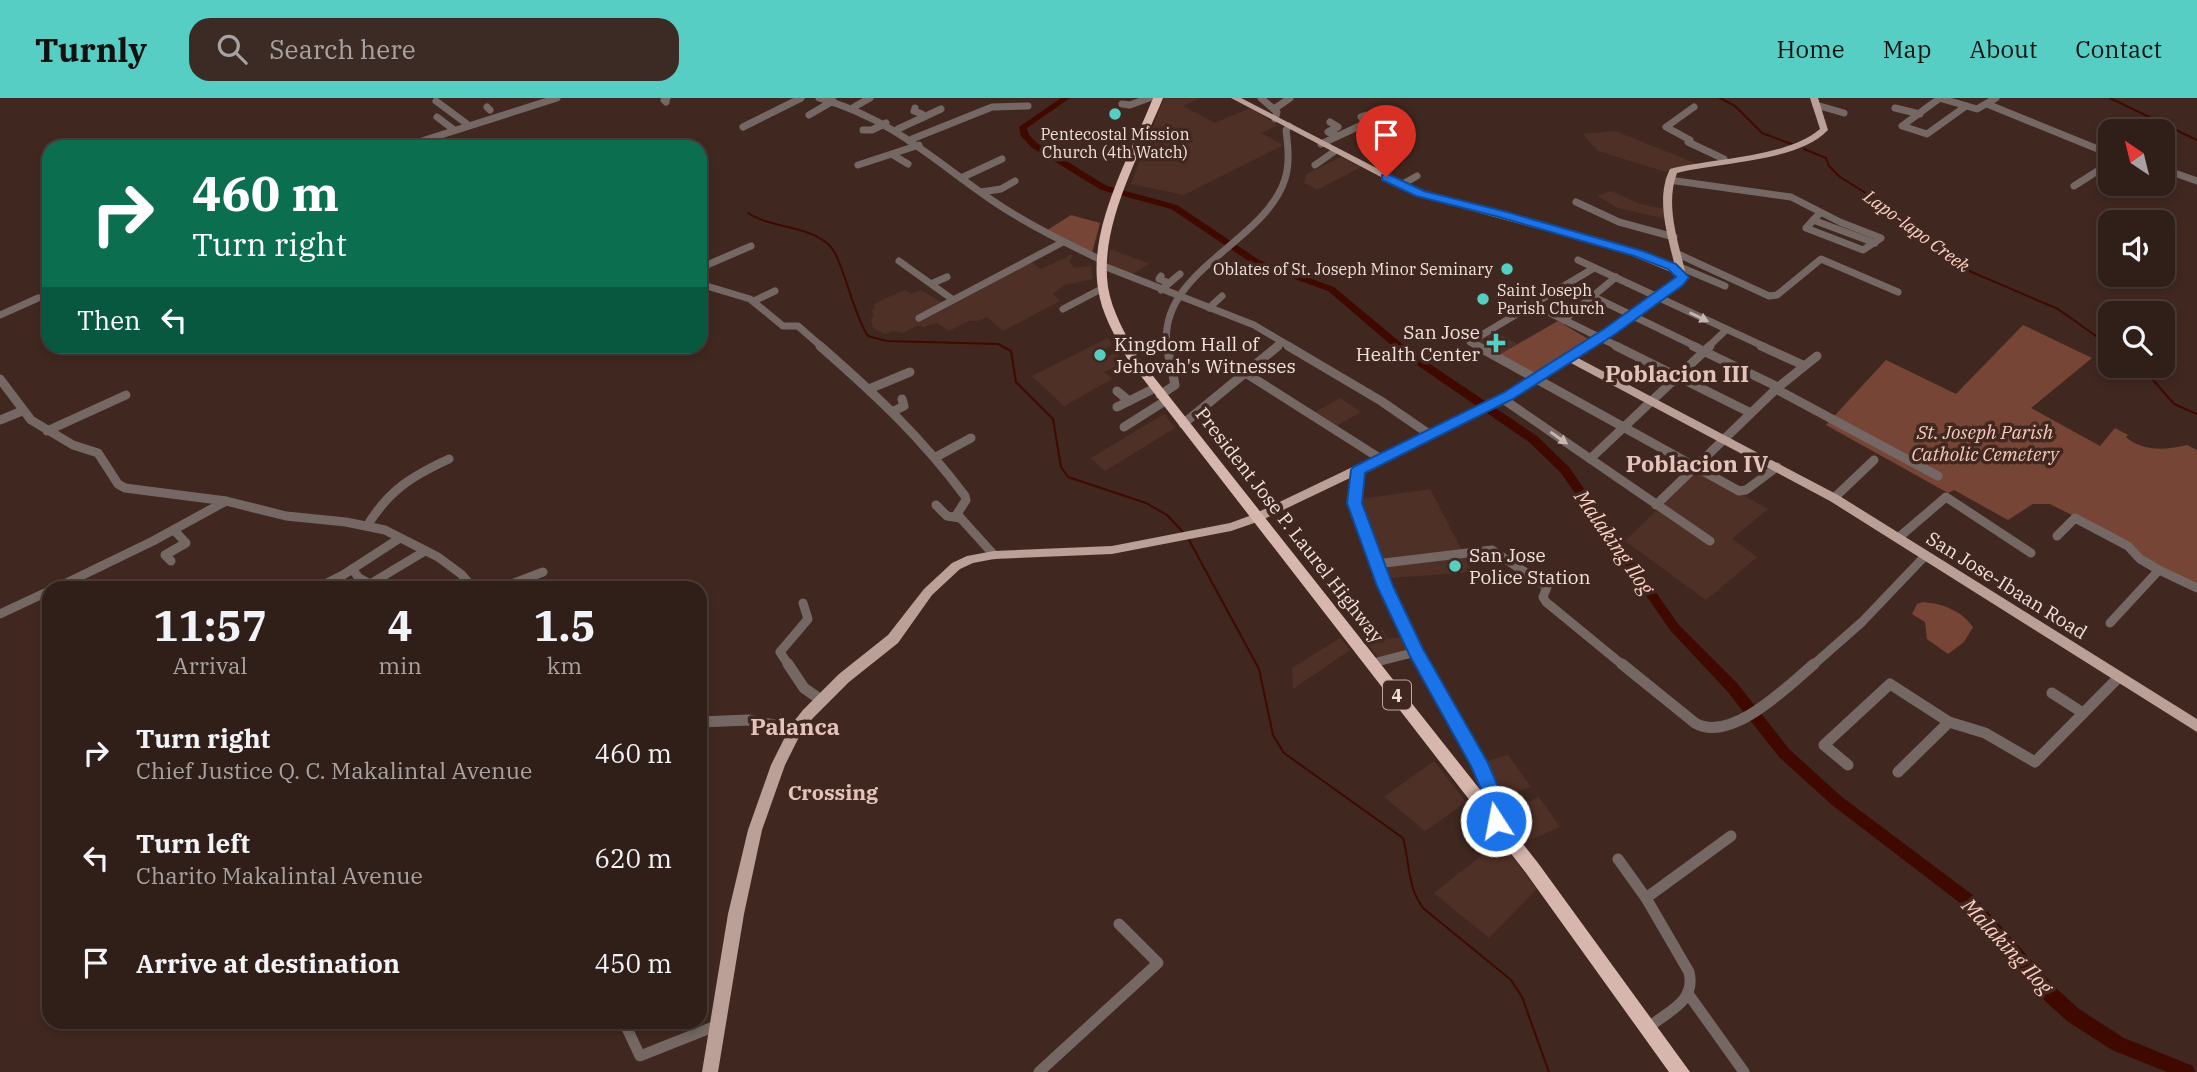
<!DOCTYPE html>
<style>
:root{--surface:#301e18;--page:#3c2b25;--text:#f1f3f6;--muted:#a8a2a2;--line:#4b3c37;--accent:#56cec4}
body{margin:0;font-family:"IBM Plex Serif",serif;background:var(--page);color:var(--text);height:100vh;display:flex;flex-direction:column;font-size:26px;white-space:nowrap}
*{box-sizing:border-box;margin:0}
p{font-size:23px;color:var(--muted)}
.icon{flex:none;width:38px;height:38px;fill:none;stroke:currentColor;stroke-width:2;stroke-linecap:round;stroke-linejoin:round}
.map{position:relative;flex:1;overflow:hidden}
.side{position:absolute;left:42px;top:483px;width:665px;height:448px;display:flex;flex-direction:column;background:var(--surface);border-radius:21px;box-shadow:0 4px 10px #0003,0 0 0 2px var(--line)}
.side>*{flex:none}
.guide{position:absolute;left:42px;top:42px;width:665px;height:214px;border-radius:21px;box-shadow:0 4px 10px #0003,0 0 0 2px var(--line);background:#0b6e4f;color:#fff;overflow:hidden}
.needle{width:46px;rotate:325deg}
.fabs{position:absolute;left:2098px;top:21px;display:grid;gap:14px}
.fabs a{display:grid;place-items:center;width:77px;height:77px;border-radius:14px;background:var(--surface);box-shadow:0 4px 10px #0003,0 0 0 2px var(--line);font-size:35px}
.pin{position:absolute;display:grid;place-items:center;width:60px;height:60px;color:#fff;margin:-72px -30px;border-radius:50% 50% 50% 0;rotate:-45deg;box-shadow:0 0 7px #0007}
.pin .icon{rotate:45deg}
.me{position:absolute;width:77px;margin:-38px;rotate:349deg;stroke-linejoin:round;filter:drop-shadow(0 0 5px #0008)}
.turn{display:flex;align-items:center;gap:24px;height:147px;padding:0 35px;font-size:32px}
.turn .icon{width:91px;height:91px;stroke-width:2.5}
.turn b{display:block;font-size:49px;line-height:60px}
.then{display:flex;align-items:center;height:66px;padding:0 35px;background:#0003;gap:14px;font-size:26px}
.eta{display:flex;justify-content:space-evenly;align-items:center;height:119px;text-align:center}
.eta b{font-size:42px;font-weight:700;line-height:49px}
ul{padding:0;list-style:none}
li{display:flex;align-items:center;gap:21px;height:105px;padding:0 35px}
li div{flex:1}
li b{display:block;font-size:26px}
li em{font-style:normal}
header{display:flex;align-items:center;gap:42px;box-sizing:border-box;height:98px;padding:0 35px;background:var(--accent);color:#111}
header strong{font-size:33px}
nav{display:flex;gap:38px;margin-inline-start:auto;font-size:24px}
.search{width:490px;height:63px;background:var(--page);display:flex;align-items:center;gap:18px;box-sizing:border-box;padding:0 24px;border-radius:21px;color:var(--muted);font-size:26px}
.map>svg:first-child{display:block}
</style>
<header>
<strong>Turnly</strong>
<div class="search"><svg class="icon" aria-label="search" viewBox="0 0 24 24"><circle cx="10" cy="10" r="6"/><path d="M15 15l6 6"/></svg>Search here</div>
<nav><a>Home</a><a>Map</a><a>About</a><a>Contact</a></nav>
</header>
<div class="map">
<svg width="2197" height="974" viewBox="0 0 2197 974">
<rect width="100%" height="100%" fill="#402820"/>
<g fill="#4f3026">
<polygon points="1164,0 1200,0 1183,8 1215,25 1250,10 1277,27 1261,35 1283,47 1184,97 1131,86"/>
<polygon points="1615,33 1695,65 1666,74 1598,53 1583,36"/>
<polygon points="1341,59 1361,69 1317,92 1304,85 1307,76"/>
<polygon points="1611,93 1640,106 1664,111 1666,121 1618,110 1597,98"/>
<polygon points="1110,151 1150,166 1130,177 1108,168"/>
<polygon points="1071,157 1073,158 1069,163 1074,170 1091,168 1093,181 1064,187 1053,196 1060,203 1003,233 987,219 977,223 969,223 949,233 937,225 923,229 918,227 902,235 893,233 885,236 873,230 871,221 874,217 871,212 876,210 874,206 904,192 911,196 920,192 946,206 1028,162 1041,171"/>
<polygon points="1493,232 1517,246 1497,258 1476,245"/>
<polygon points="1108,240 1112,247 1092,258 1098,263 1116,254 1124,265 1104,274 1112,281 1064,308 1032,278"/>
<polygon points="1340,300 1361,314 1336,328 1314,315"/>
<polygon points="1164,316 1175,330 1105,373 1091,360"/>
<polygon points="1698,372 1768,411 1732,441 1757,459 1706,502 1625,443"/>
<polygon points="1430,391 1473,474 1390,480 1361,401"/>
<polygon points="1383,532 1388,541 1399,539 1410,556 1383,566 1362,538"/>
<polygon points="1340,540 1350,552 1293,591 1292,570"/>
<polygon points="1508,657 1531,689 1503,698 1484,664"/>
<polygon points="1434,663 1466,704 1425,733 1384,699"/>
<polygon points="1539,699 1560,729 1530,742 1513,710"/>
<polygon points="1500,743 1537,791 1489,840 1434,795"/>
</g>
<g fill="#774536">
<polygon points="1071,117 1100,125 1092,155 1046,133"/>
<polygon points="1558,223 1588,241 1530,277 1497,258"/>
<path d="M2023,227L2092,260L2031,310L2100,348L2115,330L2128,337L2126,339C2142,354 2167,352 2187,347L2197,352V489L2142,461L2129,446L2050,406H2033L2008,422L1954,392L1948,395L1826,327L1886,262L1956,296Z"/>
<path d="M1923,504C1943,506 1961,512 1973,529L1964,544L1948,556L1927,541L1925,524L1912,516L1917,506Z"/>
</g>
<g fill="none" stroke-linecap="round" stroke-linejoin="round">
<g stroke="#3f0900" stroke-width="2">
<polyline points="1720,0 1735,8 1762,35 1794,47"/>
<polyline points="2110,0 2197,42"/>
<polyline points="1804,51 1826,60 1829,68 1840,79 1885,107 1967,172 2058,211 2110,248"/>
<path d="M748,115C772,131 808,127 829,147C843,160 853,217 868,238L886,243L998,246L1011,253L1016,284L1053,321L1061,369L1068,379L1146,405L1167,417L1184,435"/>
<polyline points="2141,268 2174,306 2197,316"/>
<path d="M1189,442L1259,571L1273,637L1284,655L1403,740C1410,765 1407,788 1423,810L1511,882L1522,899L1549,974"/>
</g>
<polygon fill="#3f0900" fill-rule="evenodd" points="1061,0 1070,0 1027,30 1029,37 1037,45 1107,88 1177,107 1259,162 1334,189 1412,254 1537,338 1569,369 1678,526 1737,585 1789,651 1842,699 1974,798 2057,891 2079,911 2124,940 2193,968 2195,974 2167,974 2112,952 2067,923 2045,903 1964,808 1832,707 1779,659 1727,593 1670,532 1561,375 1529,344 1404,258 1328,193 1253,166 1171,111 1101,92 1031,49 1021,38 1019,29"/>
<g stroke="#756864" stroke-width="7">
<path d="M819,0C892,21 932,61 993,103C1027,126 1064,144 1101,162"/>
<polyline points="1261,0 1277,14 1275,21"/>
<polyline points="1939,0 1977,11 1996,0"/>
<polyline points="1940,0 1902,28 1927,36 1966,8"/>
<polyline points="436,3 467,26"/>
<polyline points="666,4 664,2 667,0"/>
<polyline points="1122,6 1130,7 1149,0"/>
<polyline points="1987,6 2110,56"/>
<polyline points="1816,7 1844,15"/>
<polyline points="487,9 490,12"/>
<polyline points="854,9 870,0"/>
<polyline points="1694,9 1666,29 1690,42 1688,44 1724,61"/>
<polyline points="915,10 914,13 922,16 922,20"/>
<polyline points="1895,10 1920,16"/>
<polyline points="1274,11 1290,0"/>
<polyline points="809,17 833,3"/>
<polyline points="437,19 453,31"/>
<polyline points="1330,24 1338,29 1328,34 1338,38"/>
<polyline points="743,29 801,0"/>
<polyline points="898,31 941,11"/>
<polyline points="863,32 872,32 886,25"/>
<polyline points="912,41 992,9 1028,8"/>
<polyline points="1321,46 1366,25 1361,19 1366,17"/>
<polyline points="403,49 557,0"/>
<polyline points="893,57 908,66"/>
<polyline points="858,67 919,47"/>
<polyline points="1315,67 1335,53"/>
<polyline points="2163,71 2197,83"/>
<polyline points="961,80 1002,61"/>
<polyline points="1669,82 1791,99 1840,124 1881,140 1863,152 1806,130 1820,115"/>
<polyline points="1401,87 1417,78"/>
<polyline points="2074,88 2110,65"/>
<polyline points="981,94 1001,91 1015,83"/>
<polyline points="1576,104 1619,124 1674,139"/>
<polyline points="1813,122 1875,145"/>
<polyline points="1678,156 1769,198 1777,197 1821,161 1898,194"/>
<polyline points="1578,162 1765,249"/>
<polyline points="899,163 952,201"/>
<polyline points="1101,167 1254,227 1291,249"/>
<polyline points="1680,169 1725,188"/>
<polyline points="700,170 751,148"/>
<polyline points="1161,178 1159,181 1169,185"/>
<polyline points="933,185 947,179"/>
<polyline points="700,186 750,201 783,228 798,228 822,249"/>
<polyline points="1161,192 1180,176"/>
<polyline points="1592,198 1697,249"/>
<polyline points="754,203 775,193"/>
<polyline points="1534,207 1619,249"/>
<polyline points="1209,210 1222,198"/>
<polyline points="1063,211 1103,190"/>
<polyline points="0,217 38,200"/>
<polyline points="919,220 1063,144"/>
<polyline points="1564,222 1616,179"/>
<path d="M1167,249C1157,173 1265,145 1285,81C1290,65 1288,48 1286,32L1289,28"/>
<polyline points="1276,249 1282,244"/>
<polyline points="1480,249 1470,244 1594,170"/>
<polyline points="1708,249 1726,232"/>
</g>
<g stroke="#756864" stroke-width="9">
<path d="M820,248C876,297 920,338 965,398L966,402L957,416L994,457"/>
<polyline points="1288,248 1381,303 1429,336"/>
<polyline points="1477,248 1739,393 1746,392 1777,369"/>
<polyline points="1616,248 1751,315"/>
<polyline points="1693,248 1778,289"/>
<polyline points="1761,248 1803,267"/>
<polyline points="1244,274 1381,361"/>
<polyline points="0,281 31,322 73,347 98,355 118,386 125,390 226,403 286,418 346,424 385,432 438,459 461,476 473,490"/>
<polyline points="869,291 910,274"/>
<polyline points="1776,291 1938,378"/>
<polyline points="1117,293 1129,303"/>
<polyline points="1160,297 1175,287 1167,248"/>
<polyline points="1503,301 1710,443"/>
<polyline points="1117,309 1155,290"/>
<polyline points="894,313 904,308 902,301"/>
<polyline points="0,322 22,313"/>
<polyline points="1183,326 1278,248"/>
<polyline points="1124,329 1165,303"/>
<polyline points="47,333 126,297"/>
<polyline points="936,359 971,340"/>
<polyline points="1590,361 1710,248"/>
<polyline points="1834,400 1874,362"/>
<polyline points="936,407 947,418 960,420"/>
<polyline points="1656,407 1776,291 1817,258"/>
<path d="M367,428C389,392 412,378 449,361"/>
<polyline points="2057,438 2075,420 2128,448 2140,461 2159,472 2197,490"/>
<polyline points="1898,440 1946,399 2031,455"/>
<polyline points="171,463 165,457 186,445 174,432"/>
<polyline points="1376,466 1492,452 1547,489 1543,499 1546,504 1624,568"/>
<polyline points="352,471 359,480 370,486 425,453"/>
<polyline points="56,490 153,443 226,403"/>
<polyline points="317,490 343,477 400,440"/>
<polyline points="501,490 543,474"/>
<polyline points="0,516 49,493"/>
<polyline points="2110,525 2159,472"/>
<polyline points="1373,565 1416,554"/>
<polyline points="789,568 780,554 808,521 803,505"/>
<polyline points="1812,568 1862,524 1925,458"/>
</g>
<g stroke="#756864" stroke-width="11">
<polyline points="788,566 804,590 821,602"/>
<path d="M1622,566L1695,625C1731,646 1788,588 1814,566"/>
<polyline points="2052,595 2083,615"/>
<polyline points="700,624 748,622 796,631"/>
<polyline points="1848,667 1824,647 1890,586 1949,624 1985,635 2035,664 2119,579"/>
<polyline points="1898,674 1949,624"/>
<path d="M1618,761L1646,800L1689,874C1696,903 1670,912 1649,929"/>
<polyline points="1646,800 1731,738"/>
<polyline points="1689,897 1744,974"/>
<polyline points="624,924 640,958 718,927"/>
<polyline points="1039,974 1158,865 1119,826"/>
</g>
<path fill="#bba098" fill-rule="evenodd" d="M1231,0H1241L1423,94L1626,149L1675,169C1668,138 1655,101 1670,71C1713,60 1786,60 1820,31L1810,0H1818L1828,32C1798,64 1719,64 1677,75C1664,109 1680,148 1687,182L1613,236L1576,259L1838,397L2197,621V634L1830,403L1569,264L1507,303L1364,373L1361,405L1400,511L1486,665L1500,698L1503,723L1501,727L1496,729L1491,727L1486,698L1473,667L1388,511L1349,405L1352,379L1260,423L1231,433L1112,456L994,461L973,465L960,471L932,497L898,545L849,584L813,620L801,635L785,667L762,732L744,816L718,974H702L728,816L748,732L771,667L791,627L803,612L839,576L888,537L924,491L952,465L967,458L994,453L1112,448L1230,425L1252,417L1499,299L1605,232L1677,181L1676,176L1620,153L1417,98Z"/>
<path fill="#d7b7ad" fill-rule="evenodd" d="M1153,0H1163C1140,56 1099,127 1108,189C1112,214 1126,237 1138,259L1538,765L1690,974H1669L1526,775L1127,260C1115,238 1101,215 1098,190C1088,128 1131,56 1153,0Z"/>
</g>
<defs><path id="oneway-solid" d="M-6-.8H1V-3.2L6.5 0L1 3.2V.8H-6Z" transform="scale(1.75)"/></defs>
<g fill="#c6b7b1">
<use href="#oneway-solid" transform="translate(1699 219) rotate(26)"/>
<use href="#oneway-solid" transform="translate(1559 340) rotate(35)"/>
</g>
<polygon fill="#1a73e8" stroke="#114b97" stroke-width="2" points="1382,77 1390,77 1424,93 1507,114 1643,153 1676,166 1689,179 1683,187 1614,237 1513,301 1365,375 1362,405 1393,488 1423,551 1488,665 1502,698 1505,723 1502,729 1496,732 1489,729 1484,698 1471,668 1410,558 1377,488 1347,405 1351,372 1353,369 1503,295 1604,231 1676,179 1668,171 1634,158 1499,119 1416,98 1382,82"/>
<g fill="#56cec4" stroke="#402820" stroke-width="2.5">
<circle cx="1115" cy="16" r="7"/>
<circle cx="1507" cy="171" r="7"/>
<circle cx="1483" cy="201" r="7"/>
<path d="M1492.5 234.5h7v7h7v7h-7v7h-7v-7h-7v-7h7z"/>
<circle cx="1100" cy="257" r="7"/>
<circle cx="1455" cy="468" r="7"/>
</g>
<g text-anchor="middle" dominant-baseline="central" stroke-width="7" stroke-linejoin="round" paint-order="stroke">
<g font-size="16" fill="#f1e1db" stroke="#402820">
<text x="1115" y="36">Pentecostal Mission<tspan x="1115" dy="18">Church (4th Watch)</tspan></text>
<text x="1493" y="171" text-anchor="end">Oblates of St. Joseph Minor Seminary</text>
<text x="1497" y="192" text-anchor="start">Saint Joseph<tspan x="1497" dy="18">Parish Church</tspan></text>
</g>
<g font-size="18" font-style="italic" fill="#fdcfc1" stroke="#402820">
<text transform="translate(1917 133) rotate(36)">Lapo-lapo Creek</text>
</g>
<rect fill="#402820" stroke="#bcaaa3" stroke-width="2" x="1383" y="582.5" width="28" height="29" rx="5"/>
<g font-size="18" font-weight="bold" fill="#f1e1db">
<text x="1397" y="597">4</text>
</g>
<g font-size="19" fill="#f1e1db" stroke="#402820" text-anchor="start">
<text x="1480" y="234" text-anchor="end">San Jose<tspan x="1480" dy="22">Health Center</tspan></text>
<text x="1114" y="246">Kingdom Hall of<tspan x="1114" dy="22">Jehovah's Witnesses</tspan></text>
<text x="1469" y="457">San Jose<tspan x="1469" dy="22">Police Station</tspan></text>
</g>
<g font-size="19" font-style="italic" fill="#f7c9bb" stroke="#402820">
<text x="1985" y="334">St. Joseph Parish<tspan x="1985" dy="22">Catholic Cemetery</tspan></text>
</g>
<g font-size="19" fill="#f1e1db" stroke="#402820">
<text transform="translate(1290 427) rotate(52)">President Jose P. Laurel Highway</text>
<text transform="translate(2007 487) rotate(32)">San Jose-Ibaan Road</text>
</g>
<g font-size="21" font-style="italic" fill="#fdcfc1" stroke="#402820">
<text transform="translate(1615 444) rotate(55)">Malaking Ilog</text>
<text transform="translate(2008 848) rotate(47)">Malaking Ilog</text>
</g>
<g font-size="21" font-weight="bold" fill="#e4c4ba" stroke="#402820">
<text x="833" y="694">Crossing</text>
</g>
<g font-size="23" font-weight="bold" fill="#e4c4ba" stroke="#402820">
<text x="1677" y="275">Poblacion III</text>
<text x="1697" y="365">Poblacion IV</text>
<text x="795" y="628">Palanca</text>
</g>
</g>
</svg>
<div class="fabs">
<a><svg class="needle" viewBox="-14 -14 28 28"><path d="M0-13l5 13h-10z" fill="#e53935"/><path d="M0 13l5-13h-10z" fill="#a8a2a2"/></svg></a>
<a><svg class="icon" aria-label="sound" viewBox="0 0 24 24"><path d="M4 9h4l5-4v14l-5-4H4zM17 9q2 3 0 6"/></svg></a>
<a><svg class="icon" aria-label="search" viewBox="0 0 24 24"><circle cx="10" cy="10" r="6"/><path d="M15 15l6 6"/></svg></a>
</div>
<div class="pin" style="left:1386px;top:79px;background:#d93025"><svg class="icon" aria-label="arrive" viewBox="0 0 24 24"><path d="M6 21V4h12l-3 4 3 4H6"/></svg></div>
<svg class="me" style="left:1496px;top:723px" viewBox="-20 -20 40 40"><circle r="17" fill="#1a73e8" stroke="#fff" stroke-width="3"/><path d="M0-11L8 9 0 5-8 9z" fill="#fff"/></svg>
<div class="guide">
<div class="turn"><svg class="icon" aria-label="right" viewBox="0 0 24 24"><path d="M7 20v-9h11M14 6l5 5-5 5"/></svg><div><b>460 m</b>Turn right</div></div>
<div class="then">Then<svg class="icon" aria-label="left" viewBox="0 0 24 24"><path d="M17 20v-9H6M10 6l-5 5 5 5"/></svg></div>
</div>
<section class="side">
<div class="eta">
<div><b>11:57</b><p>Arrival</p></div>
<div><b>4</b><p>min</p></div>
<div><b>1.5</b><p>km</p></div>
</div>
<ul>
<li><svg class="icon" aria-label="right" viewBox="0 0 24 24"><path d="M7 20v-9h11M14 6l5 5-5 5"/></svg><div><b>Turn right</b><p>Chief Justice Q. C. Makalintal Avenue</p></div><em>460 m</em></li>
<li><svg class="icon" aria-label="left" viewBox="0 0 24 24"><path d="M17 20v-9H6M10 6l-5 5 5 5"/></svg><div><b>Turn left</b><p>Charito Makalintal Avenue</p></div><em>620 m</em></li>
<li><svg class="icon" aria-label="arrive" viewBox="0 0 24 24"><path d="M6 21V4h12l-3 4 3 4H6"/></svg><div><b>Arrive at destination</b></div><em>450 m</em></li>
</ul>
</section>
</div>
